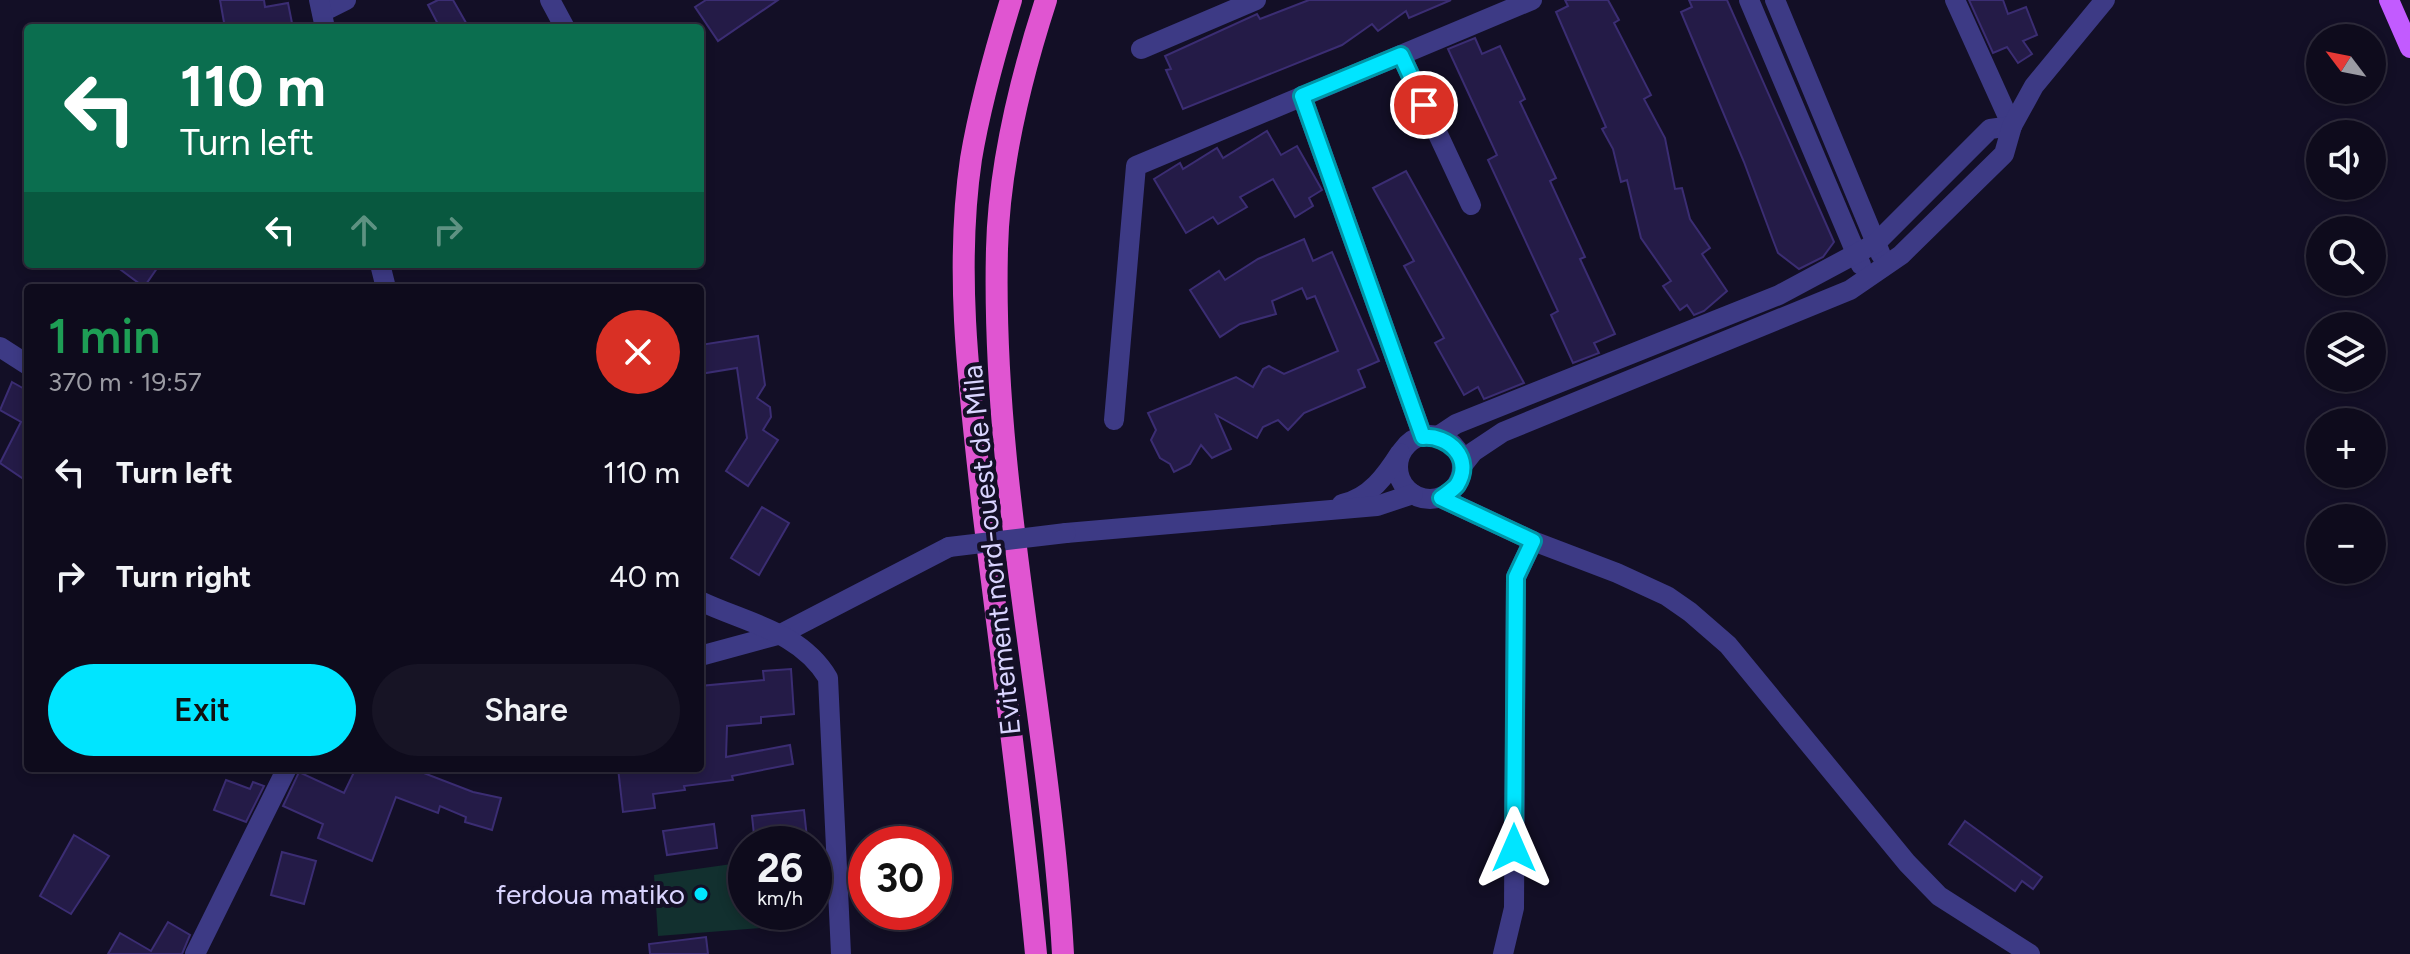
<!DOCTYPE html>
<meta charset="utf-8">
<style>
:root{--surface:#0e0b1c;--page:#171425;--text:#f1f3f6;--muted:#9b9ba3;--line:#2e2b3b;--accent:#00e5ff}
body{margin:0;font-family:Figtree,sans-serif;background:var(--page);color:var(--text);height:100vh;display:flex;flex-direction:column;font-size:30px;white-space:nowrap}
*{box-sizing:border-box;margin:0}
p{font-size:26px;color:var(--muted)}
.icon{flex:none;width:44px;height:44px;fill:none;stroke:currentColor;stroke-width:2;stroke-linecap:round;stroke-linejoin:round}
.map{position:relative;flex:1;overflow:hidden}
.sheet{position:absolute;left:24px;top:284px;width:680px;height:488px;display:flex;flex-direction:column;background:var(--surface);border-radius:8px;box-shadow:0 4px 12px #0003,0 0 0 2px var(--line)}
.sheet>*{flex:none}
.banner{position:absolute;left:24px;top:24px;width:680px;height:244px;border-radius:8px;box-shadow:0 4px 12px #0003,0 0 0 2px var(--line);background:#0b6e4f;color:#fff;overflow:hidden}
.needle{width:52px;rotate:302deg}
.controls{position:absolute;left:2306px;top:24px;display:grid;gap:16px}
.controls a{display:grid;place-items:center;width:80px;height:80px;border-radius:50%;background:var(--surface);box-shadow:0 4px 12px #0003,0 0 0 2px var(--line);font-size:40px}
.speed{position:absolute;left:728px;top:826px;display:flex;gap:16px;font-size:40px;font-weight:700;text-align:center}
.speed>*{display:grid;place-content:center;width:104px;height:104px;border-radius:50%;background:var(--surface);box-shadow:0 4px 12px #0003,0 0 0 2px var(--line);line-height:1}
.speed small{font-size:20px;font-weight:400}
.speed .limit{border:12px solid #d22;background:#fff;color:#111}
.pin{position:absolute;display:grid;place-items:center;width:68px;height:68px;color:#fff;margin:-34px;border:4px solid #fff;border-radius:50%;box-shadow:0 2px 8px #0007}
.me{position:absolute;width:88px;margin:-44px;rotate:0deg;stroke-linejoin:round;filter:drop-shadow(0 0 6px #0008)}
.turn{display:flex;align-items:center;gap:28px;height:168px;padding:0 24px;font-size:36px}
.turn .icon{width:104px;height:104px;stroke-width:2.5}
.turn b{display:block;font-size:56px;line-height:68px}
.lanes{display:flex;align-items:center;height:76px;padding:0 24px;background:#0003;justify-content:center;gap:40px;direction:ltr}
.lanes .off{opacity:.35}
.round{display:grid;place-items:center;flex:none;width:84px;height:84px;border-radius:42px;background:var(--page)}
.headline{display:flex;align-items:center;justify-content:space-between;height:136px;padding:0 24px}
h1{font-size:48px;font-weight:600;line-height:60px;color:#1e9e55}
.action{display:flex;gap:16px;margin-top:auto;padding:16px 24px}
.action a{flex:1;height:92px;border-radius:48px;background:var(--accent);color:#111;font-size:32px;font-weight:600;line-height:92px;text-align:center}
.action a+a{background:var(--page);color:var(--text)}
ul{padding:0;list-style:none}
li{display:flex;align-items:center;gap:24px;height:104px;padding:0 24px}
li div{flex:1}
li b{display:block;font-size:30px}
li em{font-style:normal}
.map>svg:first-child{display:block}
</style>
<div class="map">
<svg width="2410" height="954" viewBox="0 0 2410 954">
<rect width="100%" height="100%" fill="#130f26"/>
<polygon fill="#12302f" points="746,862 746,912 785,912 786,926 658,936 654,875"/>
<g fill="#241b47" stroke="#3b2d73" stroke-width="2">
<polygon points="220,0 264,0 265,7 288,3 293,28 225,28"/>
<polygon points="438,0 453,0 469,28 440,28 428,5"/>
<polygon points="706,0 778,0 718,41 695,7"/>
<polygon points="1309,0 1451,0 1409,18 1406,11 1378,31 1372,24 1342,45 1183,109 1166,70 1171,69 1165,56 1257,14 1260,19"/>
<polygon points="1565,0 1608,0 1619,20 1614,23 1651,95 1644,99 1665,138 1675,189 1682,188 1690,219 1710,248 1702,254 1727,291 1704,311 1694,315 1687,305 1680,310 1663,286 1671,281 1641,238 1627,180 1621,182 1613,149 1602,129 1606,127 1556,12 1568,6"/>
<polygon points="1689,0 1727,0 1834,242 1823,257 1799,269 1778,253 1773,240 1744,162 1681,12 1692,7"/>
<polygon points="1969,0 2003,0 2008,14 2026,7 2037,35 2023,41 2032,54 2018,63 2007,47 1993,53"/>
<polygon points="1475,38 1482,54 1500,46 1525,99 1520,102 1556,178 1550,181 1585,257 1580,259 1615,334 1594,343 1599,353 1573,363 1551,315 1558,311 1488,160 1497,155 1448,49"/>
<polygon points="1267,131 1281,155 1297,146 1322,190 1309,198 1313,206 1295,217 1273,179 1240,197 1247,207 1218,224 1213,217 1186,233 1154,179 1180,163 1183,169 1217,148 1223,158"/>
<polygon points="1406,171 1524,383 1484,399 1478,387 1464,395 1435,343 1444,338 1404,266 1414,261 1373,188"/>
<polygon points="1304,239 1313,261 1332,252 1379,361 1358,370 1365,387 1304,413 1288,430 1278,420 1263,427 1257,438 1216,415 1231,449 1212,458 1201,445 1190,464 1174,472 1170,464 1160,458 1151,440 1156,430 1148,413 1236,377 1253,387 1263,369 1269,366 1284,374 1338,351 1315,296 1307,299 1302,288 1272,301 1276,314 1240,324 1220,337 1190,290 1219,271 1225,280 1258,259"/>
<polygon points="113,264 160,264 144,287"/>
<polygon points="758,336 765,385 757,398 770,407 771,417 763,430 778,440 748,486 726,471 747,438 737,368 700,374 700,345"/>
<polygon points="12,382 28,391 28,482 0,463 21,422 0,410"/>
<polygon points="762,507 789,523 759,575 731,558"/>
<polygon points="791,669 794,714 761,717 761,723 727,726 726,757 790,745 793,764 732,776 733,780 684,786 685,790 653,794 655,808 623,812 618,768 700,768 700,686 764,680 763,671"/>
<polygon points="356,768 423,768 421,772 473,792 501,798 492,830 465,822 466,817 440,806 438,813 396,797 372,861 318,838 323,824 283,806 299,772 344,793"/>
<polygon points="226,780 250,789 253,782 264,786 246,822 214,810"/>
<polygon points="804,810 807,838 755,844 752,816"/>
<polygon points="1965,821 2042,877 2033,889 2022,881 2015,891 1949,844"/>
<polygon points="714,824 717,848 667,855 663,831"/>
<polygon points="74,835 109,856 71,914 40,896"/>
<polygon points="282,852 316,861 304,904 271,895"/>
<polygon points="168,922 190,935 182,954 108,954 120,933 151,951"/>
<polygon points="706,937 708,954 650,954 649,944"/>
</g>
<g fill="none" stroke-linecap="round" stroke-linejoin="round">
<g stroke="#3d3a85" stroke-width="20">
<polyline points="550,0 565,28"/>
<polyline points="1749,0 1861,265"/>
<polyline points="1775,0 1881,255"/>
<polyline points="1955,0 2012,126"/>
<polyline points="322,12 346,0"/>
<polyline points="1141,49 1256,0"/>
<polyline points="1401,55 1471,205"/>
<polyline points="1302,96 1423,437"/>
<polyline points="0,347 28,365"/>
<polyline points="1114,420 1136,166 1532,0"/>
<circle cx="1430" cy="467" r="32"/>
<polyline points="1438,436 1456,424 1779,295 1876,243 1990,129 2012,126"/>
<polyline points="1462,466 1473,452 1503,432 1850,290 1901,255 2004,154 2012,126 2034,86 2105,0"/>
<polyline points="1441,498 1533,541 1516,577 1514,908 1503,954"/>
<path d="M1342,504C1370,498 1386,475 1400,453"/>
<polyline points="1066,533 1377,506 1413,494"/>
<polyline points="1533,541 1617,573 1667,596 1690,612 1728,645 1907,863 1939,896 2030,954"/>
<polyline points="700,656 781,634 949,547"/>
<polyline points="195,954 287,768"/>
</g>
<g stroke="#3d3a85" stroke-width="20">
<polyline points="319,0 325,28"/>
<polyline points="380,264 386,288"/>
<path d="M700,601C746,623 800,631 828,678L841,954"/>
</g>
<polyline stroke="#c25bff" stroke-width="20" points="2389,0 2410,48"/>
<g stroke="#e055d1" stroke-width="22">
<path d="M1011,0C995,52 980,105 971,159C954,274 970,394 983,509C1001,657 1022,805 1036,954"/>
<path d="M1046,0C1020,80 999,165 997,249C991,486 1050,718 1063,954"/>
</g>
<polyline stroke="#3d3a85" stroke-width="20" points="949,547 1066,533"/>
</g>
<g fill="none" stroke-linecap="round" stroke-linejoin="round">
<g stroke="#0095a6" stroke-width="20">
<path id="route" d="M1424,105L1401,55L1302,96L1423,437C1448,435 1474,458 1457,485C1454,489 1446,494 1441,498L1533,541L1516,577L1514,848"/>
</g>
<use href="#route" stroke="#00e5ff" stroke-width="14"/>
</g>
<circle fill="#00e5ff" stroke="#130f26" stroke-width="3" cx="701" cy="894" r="8"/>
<g text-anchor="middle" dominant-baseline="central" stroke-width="8" stroke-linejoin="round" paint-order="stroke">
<g font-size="28" fill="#d9d4ff" stroke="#130f26">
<text transform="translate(991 550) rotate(-96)">Evitement nord-ouest de Mila</text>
</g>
<g font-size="28" fill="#d9d4ff" stroke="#130f26" text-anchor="end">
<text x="685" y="894">ferdoua matiko</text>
</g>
</g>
</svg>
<div class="controls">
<a><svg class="needle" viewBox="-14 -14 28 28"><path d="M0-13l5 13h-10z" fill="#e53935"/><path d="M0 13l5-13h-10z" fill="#9b9ba3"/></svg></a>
<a><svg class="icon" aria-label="sound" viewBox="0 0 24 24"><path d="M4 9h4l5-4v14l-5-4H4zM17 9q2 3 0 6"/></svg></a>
<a><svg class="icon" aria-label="search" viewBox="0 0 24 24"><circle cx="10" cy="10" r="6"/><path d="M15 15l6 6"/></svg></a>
<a><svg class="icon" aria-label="layers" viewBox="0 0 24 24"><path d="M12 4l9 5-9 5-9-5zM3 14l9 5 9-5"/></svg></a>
<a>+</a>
<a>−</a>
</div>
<div class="speed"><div>26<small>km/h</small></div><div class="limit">30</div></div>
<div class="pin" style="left:1424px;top:105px;background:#d93025"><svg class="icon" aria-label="arrive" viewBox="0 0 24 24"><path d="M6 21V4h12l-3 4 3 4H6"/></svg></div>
<svg class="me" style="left:1514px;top:848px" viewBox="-20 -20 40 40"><path d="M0-17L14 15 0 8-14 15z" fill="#00e5ff" stroke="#fff" stroke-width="4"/></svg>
<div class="banner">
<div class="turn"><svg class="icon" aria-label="left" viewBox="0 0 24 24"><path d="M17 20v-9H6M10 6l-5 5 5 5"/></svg><div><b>110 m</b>Turn left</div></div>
<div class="lanes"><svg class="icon" aria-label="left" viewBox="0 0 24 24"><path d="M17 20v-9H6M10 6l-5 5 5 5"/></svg><svg class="icon off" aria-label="ahead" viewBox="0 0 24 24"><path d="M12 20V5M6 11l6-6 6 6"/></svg><svg class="icon off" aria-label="right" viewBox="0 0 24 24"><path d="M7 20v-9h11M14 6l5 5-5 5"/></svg></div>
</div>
<section class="sheet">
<div class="headline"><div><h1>1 min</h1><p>370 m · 19:57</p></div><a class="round" style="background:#d93025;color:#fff"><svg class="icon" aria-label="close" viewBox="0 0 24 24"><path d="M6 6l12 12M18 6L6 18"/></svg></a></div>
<ul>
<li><svg class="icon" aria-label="left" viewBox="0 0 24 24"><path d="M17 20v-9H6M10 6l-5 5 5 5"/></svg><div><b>Turn left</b></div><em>110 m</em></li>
<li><svg class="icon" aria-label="right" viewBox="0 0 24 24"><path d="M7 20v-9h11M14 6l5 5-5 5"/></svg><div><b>Turn right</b></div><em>40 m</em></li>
</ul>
<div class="action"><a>Exit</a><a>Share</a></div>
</section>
</div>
